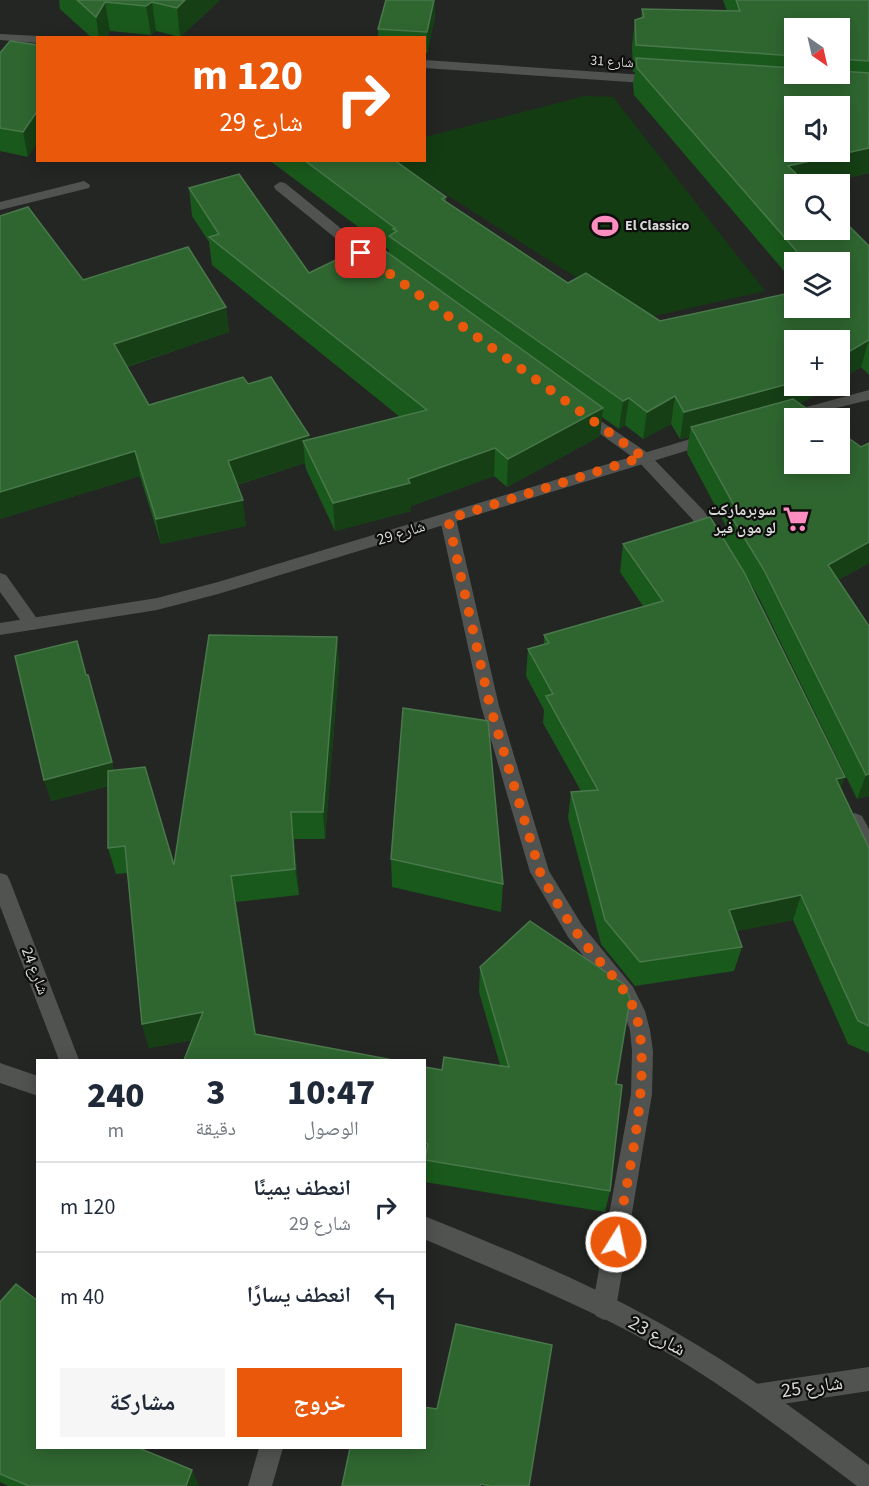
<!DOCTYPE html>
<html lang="ar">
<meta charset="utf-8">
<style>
:root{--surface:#fff;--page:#f6f6f7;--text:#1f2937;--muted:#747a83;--line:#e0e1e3;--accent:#ea580c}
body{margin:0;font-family:"Source Sans 3","Noto Naskh Arabic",sans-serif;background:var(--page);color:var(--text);direction:rtl;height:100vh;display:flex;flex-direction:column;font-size:22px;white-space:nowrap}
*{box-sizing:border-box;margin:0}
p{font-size:20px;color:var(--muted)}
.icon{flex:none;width:33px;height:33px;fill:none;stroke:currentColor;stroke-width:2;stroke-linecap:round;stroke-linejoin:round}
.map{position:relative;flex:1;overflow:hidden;direction:ltr}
.details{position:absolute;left:36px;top:1059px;width:390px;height:390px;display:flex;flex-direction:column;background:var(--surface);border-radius:0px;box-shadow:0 3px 15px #0003;direction:rtl}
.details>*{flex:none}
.top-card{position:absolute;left:36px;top:36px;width:390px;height:126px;border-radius:0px;box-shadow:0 3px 15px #0003;direction:rtl;background:#ea580c;color:#fff;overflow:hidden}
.needle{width:39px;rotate:146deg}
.tools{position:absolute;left:784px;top:18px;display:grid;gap:12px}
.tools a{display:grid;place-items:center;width:66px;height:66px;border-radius:0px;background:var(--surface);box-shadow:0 3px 15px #0003;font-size:30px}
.pin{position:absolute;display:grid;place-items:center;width:51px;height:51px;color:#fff;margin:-26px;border-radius:12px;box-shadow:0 3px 9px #0006}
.me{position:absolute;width:66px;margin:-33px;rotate:10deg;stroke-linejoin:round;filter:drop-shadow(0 0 4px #0008)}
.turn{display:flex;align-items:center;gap:21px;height:126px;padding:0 24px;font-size:27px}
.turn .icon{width:78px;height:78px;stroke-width:2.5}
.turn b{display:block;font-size:42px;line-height:51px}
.eta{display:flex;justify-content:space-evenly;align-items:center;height:102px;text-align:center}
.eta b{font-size:36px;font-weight:800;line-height:42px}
.cta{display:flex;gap:12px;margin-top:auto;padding:12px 24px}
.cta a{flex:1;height:69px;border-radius:0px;background:var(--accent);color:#fff;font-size:24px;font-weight:800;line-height:69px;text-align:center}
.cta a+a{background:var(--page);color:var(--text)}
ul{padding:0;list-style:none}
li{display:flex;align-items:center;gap:18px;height:90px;padding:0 24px;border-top:2px solid var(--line)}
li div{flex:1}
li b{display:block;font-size:22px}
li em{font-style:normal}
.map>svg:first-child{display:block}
</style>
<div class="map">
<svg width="869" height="1486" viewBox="0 0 869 1486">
<rect width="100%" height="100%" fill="#242623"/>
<polygon fill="#143c13" points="585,96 613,97 765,291 641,319 394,161 424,160 425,137"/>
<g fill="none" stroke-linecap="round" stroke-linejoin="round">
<g fill="#515350" fill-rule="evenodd">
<polygon points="84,181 90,185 89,188 0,210 0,202"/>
<polygon points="280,182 285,183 381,261 383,264 381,267 371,267 275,189 274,186"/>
<polygon points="583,409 648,453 704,511 721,539 719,543 707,543 692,519 638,461 578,418 575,414 578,410"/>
<polygon points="448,513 454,515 456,519 499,706 549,871 582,925 633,987 645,1011 650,1030 653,1051 652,1094 616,1308 612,1316 604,1320 596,1316 592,1308 631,1094 632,1051 630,1030 619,1000 568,937 530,872 481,706 440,519 442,515"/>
<polygon points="0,573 6,575 38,620 40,624 38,628 32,630 26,628 0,592"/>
<polygon points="855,813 862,816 869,829 869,855 862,853 846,821 848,816"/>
<polygon points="0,1063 38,1076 38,1096 0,1083"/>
<polygon points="869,1367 869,1391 756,1408 748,1404 744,1396 748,1388 756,1384"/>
</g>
<g fill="#515350" fill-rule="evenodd">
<polygon points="0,34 38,36 42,38 38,38 38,43 0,40"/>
<polygon points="424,60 659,76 665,80 659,84 424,68"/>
<polygon points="869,390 869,400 795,418 786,423 778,418 781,414"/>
<polygon points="710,433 715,434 718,438 715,442 218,594 157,610 0,635 0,623 157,598 218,582"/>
<polygon points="0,873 7,875 10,881 79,1060 59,1060 0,906"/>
<path d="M424,1216C509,1250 599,1287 677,1333C745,1372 807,1418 869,1465V1486H857C793,1438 729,1388 659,1348C584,1305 503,1274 424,1239Z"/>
<polygon points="259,1448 283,1448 272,1486 248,1486"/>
</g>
</g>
<g fill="#1a591c" fill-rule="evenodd">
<polygon points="59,0 220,0 180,37 156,31 151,35 110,31 106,38 92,38 60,9"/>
<polygon points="435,0 435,17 427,53 424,53 424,38 378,38 378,29"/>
<path d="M723,0H869V173L821,184H795L869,246V375L861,367L840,380V340L800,404L869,563L838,580L869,796L857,799L758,596L748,579L841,789L869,848V1053L848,1044L793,920L736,931L742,947L734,971L635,986L601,944L568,818L571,792L581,791L543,723L544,710L526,676L528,649L544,645V635L643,606L620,572L623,544L724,539L726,526L687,453L689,437L680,439L671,424L643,439L625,425L619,429L602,417L600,436L507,487L494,476L411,506V511L335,531L306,469L305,463L237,485L246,526L161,544L140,476L0,519V216L83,280L226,307L229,332L127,367L149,405L248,384L309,439L400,417L212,265L209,242L192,216L189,188L309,273L389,254V250L269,160H394L446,197V202L568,283L660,321L840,308V262H795V284L634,95L633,84L635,72H633L632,46L635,20L641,18L642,9L727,11ZM795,28H840V74H795Z"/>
<polygon points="10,41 28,157 0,151 0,53"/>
<polygon points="337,637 339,666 325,839 294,839 299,895 236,902 256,1034 192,1040 149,1048 142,1024 128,873 116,874 108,848 108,786 51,801 86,675 114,770 174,865"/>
<polygon points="391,859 503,884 501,912 392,887"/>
<polygon points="480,967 616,1084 610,1191 605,1212 425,1182 425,1165 424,1165 424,1067 442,1070 500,1065 479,992"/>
<polygon points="0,1302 38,1448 199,1485 199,1486 8,1486 0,1482"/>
</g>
<g fill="#163f16">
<polygon points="185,0 220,0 180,37 177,8"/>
<polygon points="434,0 435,0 435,17 427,53 427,32"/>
<polygon points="105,2 110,31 106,38 99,38 96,17"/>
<polygon points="152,2 156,31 151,35 146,6"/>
<polygon points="38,110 38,142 28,157 23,132"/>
<polygon points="869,148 869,173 821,184 795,184 788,166"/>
<polygon points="226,307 229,332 119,369 114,344"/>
<polygon points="869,339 861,367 840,380 840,357"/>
<polygon points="795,382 795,386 831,386 793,408 691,427 689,437 680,439 684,412"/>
<polygon points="675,396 671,424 643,439 647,412"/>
<polygon points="629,398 625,425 619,429 623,401"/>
<polygon points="603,408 600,436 507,487 508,459"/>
<polygon points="309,435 310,455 303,441 305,463 232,486 228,461"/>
<polygon points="495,448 494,476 411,506 411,511 335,531 333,503 408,479"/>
<polygon points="135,451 140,476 0,519 0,492"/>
<polygon points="243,500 246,526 161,544 156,519"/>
<polygon points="869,542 869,563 820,590 828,565"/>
<polygon points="337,637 339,666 325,839 323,812"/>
<polygon points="112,762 118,783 51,801 44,780"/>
<polygon points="869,774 869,796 857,799 866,775"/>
<polygon points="845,777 836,803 836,779"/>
<polygon points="291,812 294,839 299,895 295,869"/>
<polygon points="231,876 236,902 260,1058 255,1034"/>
<polygon points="801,895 793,920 723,934 729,910"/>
<polygon points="203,1012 209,1037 149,1048 142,1024"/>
<polygon points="192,1470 199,1485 199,1486 186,1486"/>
</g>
<g fill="#2f6630" stroke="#49784b" stroke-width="1.5" fill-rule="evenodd">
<polygon points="77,0 185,0 177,8 152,2 146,6 105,2 96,17"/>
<polygon points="386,0 434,0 427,32 378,29"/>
<polygon points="736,0 869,0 869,61 840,59 840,28 795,28 795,56 636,45 635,20 644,17 642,9 740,11"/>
<polygon points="10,41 38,45 38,110 23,132 0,128 0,53"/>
<path d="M636,58L795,68V74H840V71L869,73V148L788,166L807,184H795V230H840V217L869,246V340L840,357V340H795V382L684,412L675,396L647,412L629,398L623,401L389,236L397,231L393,229L395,228L304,160H394L446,197L442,199L568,283L586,273L660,321L795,292V308H840V262H806L637,68ZM795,106H840V152H795Z"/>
<polygon points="239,174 309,273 373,242 603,408 508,459 495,448 408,479 410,483 333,503 303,441 427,410 209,237 219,234 189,188"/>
<polygon points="28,207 83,280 188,247 226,307 114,344 149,405 243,377 248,384 271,377 309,435 228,461 243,500 156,519 135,451 0,492 0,216"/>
<polygon points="793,399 820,418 795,418 795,464 840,464 840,432 861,447 869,443 869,542 828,565 869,626 869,774 866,775 764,570 729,513 737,511 691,427"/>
<polygon points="710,517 744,572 845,777 836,779 869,848 869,1026 858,1021 801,895 729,910 742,947 640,962 605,920 571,792 598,790 546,696 553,694 528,649 549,643 544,635 663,601 623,544"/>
<polygon points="209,635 337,637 323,812 291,812 295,869 231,876 255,1034 393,1060 184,1060 203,1012 142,1024 125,846 108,848 108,771 145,767 174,865"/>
<polygon points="77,641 86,675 88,675 112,762 44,780 15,656"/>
<polygon points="403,708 488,721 503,884 391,859"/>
<polygon points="530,921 625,985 630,999 616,1084 622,1085 610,1191 425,1160 428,1144 424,1143 424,1067 442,1070 444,1057 509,1067 480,967"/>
<polygon points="16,1284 38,1301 38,1448 139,1448 192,1470 186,1486 29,1486 0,1474 0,1302"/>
<polygon points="456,1324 552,1345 529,1486 490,1486 481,1484 480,1486 342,1486 350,1448 424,1448 424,1407 437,1409"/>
</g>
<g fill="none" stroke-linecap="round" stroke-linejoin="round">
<path stroke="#ea580c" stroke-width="10" stroke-dasharray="0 18" d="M361,253L643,457L448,519L490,706L540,872C554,900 570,925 589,949C603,966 618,980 629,999C660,1051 626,1183 616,1242"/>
</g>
<defs>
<g id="stadium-bare" transform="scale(2.07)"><path d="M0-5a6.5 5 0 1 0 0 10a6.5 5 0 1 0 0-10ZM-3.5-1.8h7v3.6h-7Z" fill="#fd8ebf" stroke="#0e0f0d" stroke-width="2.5" paint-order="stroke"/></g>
<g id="supermarket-bare" transform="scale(2.07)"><path d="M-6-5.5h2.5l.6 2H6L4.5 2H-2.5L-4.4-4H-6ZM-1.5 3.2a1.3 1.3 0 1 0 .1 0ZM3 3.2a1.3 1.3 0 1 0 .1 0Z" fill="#fd8ebf" stroke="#0e0f0d" stroke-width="2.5" paint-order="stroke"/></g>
</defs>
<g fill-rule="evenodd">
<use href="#stadium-bare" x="605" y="226"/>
<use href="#supermarket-bare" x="796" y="519"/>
</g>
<g text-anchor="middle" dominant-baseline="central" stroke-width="4.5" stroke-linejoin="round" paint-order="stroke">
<g font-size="14" fill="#d8d9d8" stroke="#0e0f0d">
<text transform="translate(612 62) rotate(4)">شارع 31</text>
</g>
<g font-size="14" font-weight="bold" fill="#d8d9d8" stroke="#0e0f0d" text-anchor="start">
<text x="625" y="226">El Classico</text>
</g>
<g font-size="16" font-weight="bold" fill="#d8d9d8" stroke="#0e0f0d" text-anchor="end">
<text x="776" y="510">سوبرماركت<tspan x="776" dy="18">لو مون فير</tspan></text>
</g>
<g font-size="16" fill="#d8d9d8" stroke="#0e0f0d">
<text transform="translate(401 533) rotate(-17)">شارع 29</text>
<text transform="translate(35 971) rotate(69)">شارع 24</text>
</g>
<g font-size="20" fill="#d8d9d8" stroke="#0e0f0d">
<text transform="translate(657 1336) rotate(29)">شارع 23</text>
<text transform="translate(812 1387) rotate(-8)">شارع 25</text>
</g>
</g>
</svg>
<div class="tools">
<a><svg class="needle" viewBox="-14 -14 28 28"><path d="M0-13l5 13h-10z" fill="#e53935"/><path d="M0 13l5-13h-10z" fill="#747a83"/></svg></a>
<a><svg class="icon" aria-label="sound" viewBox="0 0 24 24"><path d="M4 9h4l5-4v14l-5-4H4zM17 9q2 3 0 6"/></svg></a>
<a><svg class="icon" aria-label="search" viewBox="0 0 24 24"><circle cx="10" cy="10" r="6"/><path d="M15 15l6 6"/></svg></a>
<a><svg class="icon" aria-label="layers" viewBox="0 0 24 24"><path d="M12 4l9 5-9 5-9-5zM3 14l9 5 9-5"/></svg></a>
<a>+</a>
<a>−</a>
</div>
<div class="pin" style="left:361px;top:253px;background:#d93025"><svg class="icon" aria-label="arrive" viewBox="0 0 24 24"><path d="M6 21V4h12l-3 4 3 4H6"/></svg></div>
<svg class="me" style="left:616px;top:1242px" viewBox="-20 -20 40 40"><circle r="17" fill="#ea580c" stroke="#fff" stroke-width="3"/><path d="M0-11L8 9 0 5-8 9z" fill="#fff"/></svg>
<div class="top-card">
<div class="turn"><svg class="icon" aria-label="right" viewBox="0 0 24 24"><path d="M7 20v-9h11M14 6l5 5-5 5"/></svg><div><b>120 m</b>شارع 29</div></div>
</div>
<section class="details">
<div class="eta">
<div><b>10:47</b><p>الوصول</p></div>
<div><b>3</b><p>دقيقة</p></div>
<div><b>240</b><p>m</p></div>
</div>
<ul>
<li><svg class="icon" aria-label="right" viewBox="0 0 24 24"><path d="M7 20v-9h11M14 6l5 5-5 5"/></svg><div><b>انعطف يمينًا</b><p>شارع 29</p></div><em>120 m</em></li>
<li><svg class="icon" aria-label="left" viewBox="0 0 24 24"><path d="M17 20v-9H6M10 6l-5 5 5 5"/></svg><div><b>انعطف يسارًا</b></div><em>40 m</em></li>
</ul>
<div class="cta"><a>خروج</a><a>مشاركة</a></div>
</section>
</div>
